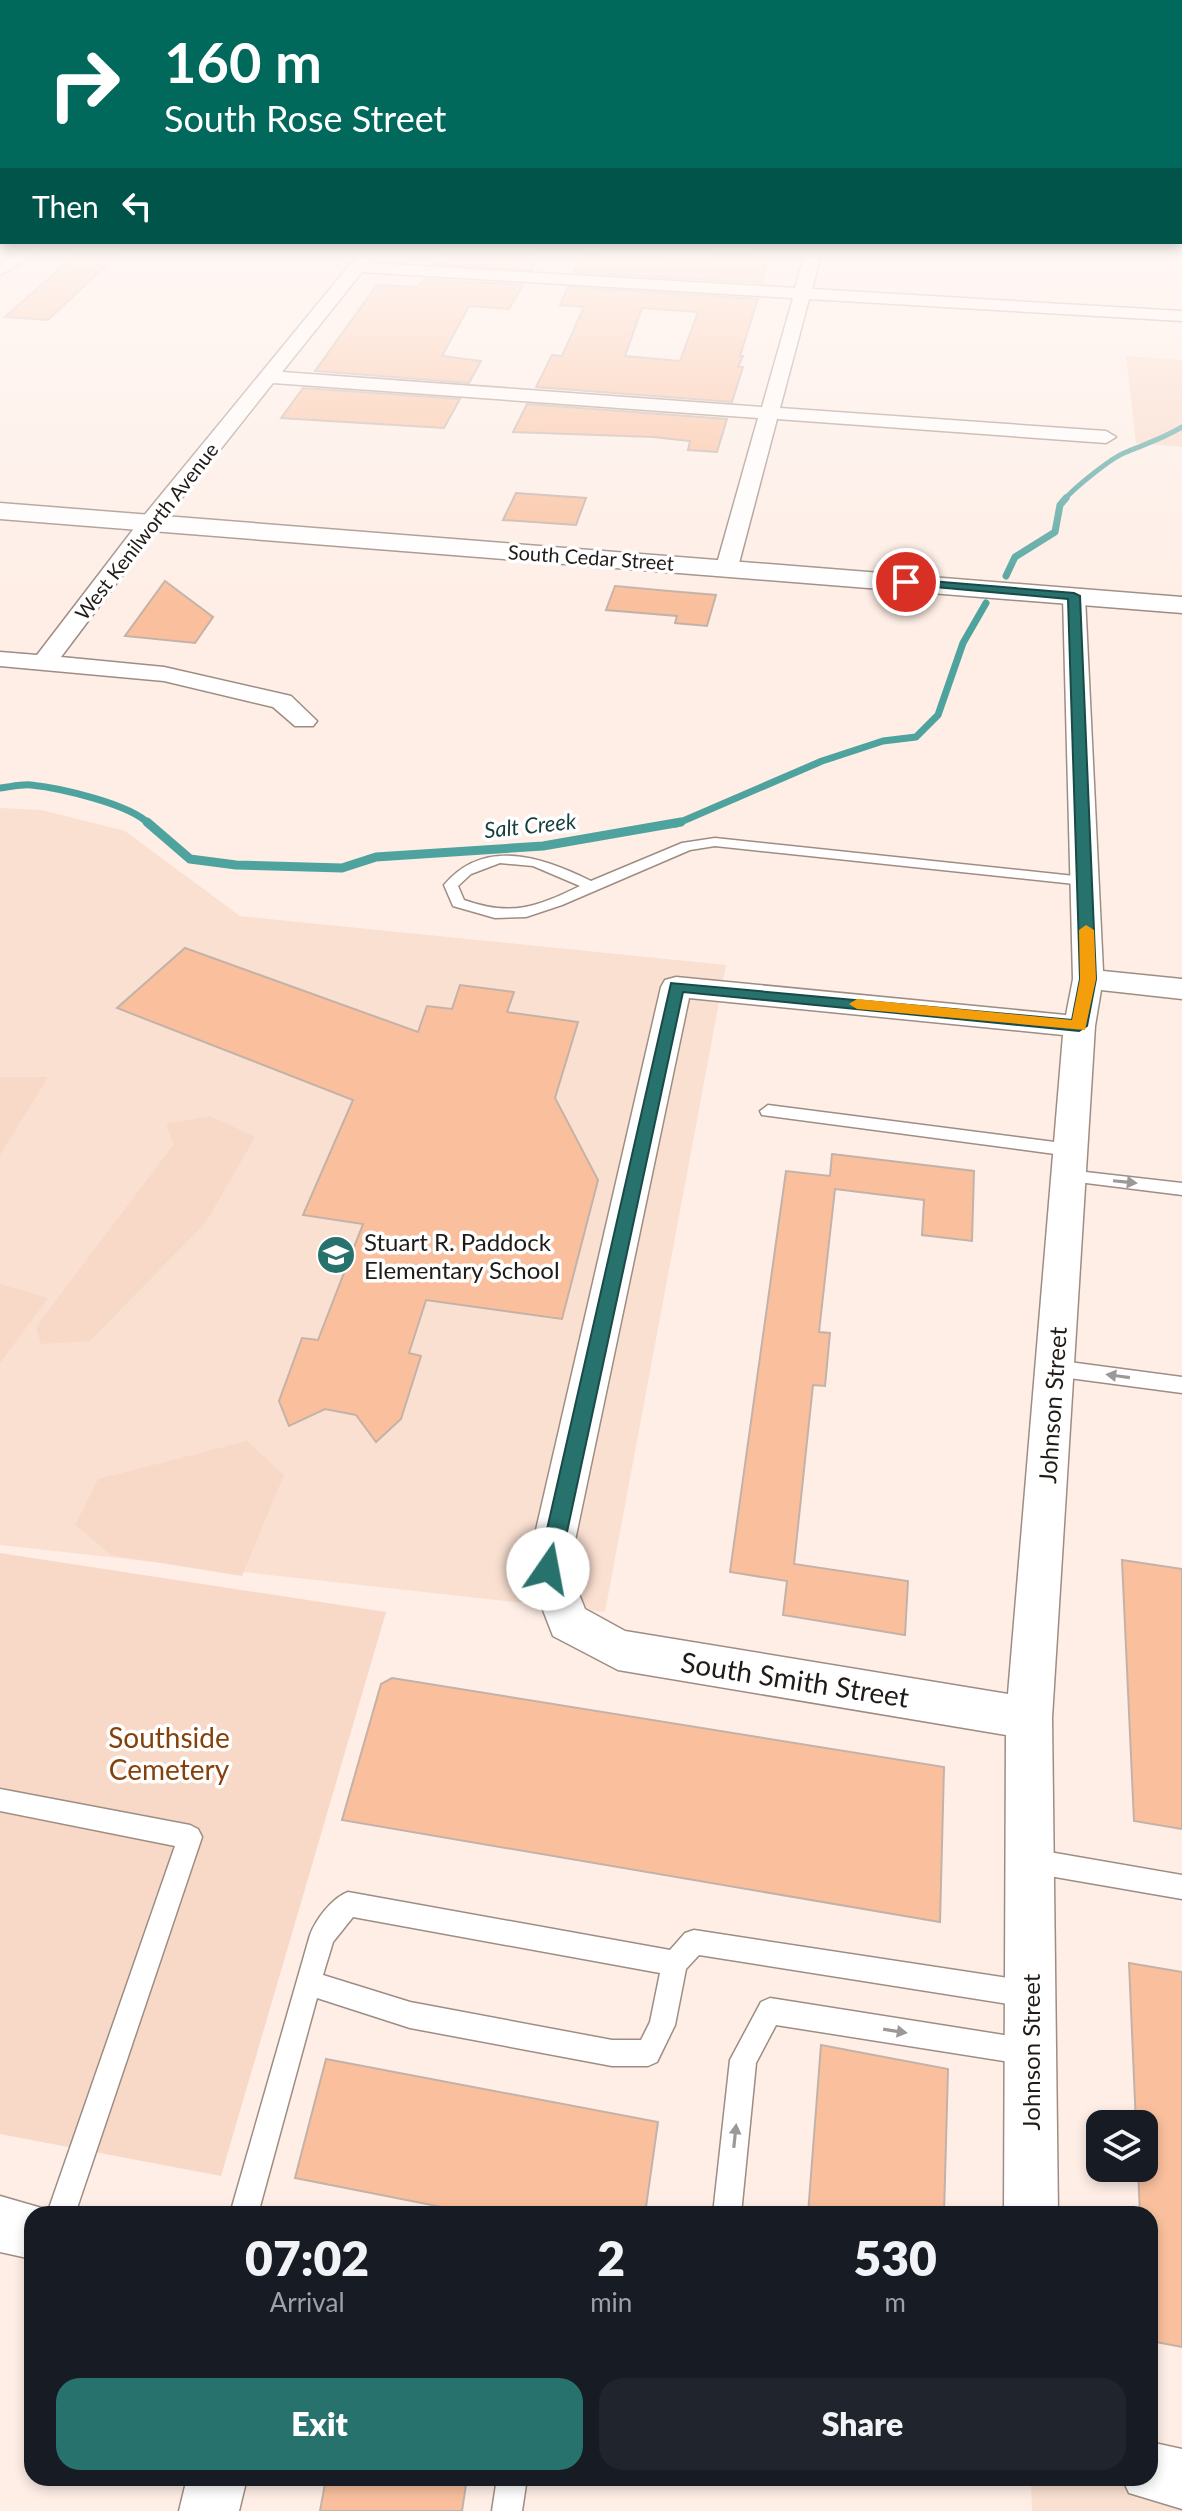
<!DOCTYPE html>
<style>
:root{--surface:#171b24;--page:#20242c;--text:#f1f3f6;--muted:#9ea1a6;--accent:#28726e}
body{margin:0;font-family:Lato,sans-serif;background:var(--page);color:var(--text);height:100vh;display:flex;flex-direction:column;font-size:30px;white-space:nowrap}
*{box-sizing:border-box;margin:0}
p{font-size:26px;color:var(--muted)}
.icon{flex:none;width:44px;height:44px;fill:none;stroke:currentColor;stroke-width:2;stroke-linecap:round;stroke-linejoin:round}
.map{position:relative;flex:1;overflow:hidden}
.panel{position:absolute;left:24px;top:2206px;width:1134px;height:280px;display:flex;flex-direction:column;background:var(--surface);border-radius:24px;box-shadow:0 4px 12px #0003}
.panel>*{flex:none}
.top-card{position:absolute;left:0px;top:0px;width:1182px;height:244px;box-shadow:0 4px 12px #0003;background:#00695c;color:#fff;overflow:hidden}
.fabs{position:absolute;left:1086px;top:2110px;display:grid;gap:16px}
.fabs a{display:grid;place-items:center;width:72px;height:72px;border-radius:16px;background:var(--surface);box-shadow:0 4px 12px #0003;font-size:40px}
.pin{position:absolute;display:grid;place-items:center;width:68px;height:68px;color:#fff;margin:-34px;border:4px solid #fff;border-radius:50%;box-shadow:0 2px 8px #0007}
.me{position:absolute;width:88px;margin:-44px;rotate:12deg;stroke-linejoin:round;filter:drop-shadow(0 0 6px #0008)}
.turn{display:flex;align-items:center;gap:28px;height:168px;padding:0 32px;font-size:36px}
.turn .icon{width:104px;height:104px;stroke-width:2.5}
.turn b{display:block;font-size:56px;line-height:68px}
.then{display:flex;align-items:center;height:76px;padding:0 32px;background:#0003;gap:16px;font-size:30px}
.eta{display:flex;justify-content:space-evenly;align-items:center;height:136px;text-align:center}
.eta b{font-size:48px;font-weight:800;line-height:56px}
.action{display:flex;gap:16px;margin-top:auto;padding:16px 32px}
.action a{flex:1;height:92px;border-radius:24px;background:var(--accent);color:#fff;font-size:32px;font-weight:800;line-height:92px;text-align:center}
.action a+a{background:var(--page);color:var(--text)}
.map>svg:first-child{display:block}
</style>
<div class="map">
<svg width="1182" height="2511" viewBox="0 0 1182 2511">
<rect width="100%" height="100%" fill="#feeee6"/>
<g fill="#fae0d1">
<polygon points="0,808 42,810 125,831 240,916 726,965 605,1612 0,1545"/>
<polygon points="1031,2478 1182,2479 1182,2511 1032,2511"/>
</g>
<g fill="#f8d9c7">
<polygon points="1126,356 1182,360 1182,447 1136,443"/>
<polygon points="0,1077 48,1077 0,1155"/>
<polygon points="210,1116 255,1137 206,1222 90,1341 41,1344 36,1327 174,1144 166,1124"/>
<polygon points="0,1284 48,1298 0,1363"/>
<polygon points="247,1441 284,1475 242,1576 111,1555 75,1525 98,1479"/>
<polygon points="0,1553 386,1612 221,2176 0,2134"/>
</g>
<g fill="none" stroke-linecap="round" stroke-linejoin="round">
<path stroke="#4fa39e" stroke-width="5" d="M1064,500C1074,488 1110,459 1124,453C1145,444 1162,439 1182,427"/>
<g stroke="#4fa39e" stroke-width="7">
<polyline points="1006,576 1015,557 1055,532 1060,505 1066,498"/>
<path d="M0,788C10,787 21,784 31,785C60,788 130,804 149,824"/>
<polyline points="676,824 822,761 883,741 916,737 938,715 963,643 986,603"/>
</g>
<polyline stroke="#4fa39e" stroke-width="9" points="147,822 190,859 236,865 342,868 376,857 543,846 681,822"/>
</g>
<g fill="#fac09e" stroke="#c4b2a8" stroke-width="2" fill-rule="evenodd">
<polygon points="80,251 121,251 48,320 5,317"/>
<polygon points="443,251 541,251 531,270 434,264"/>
<polygon points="713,253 768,257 762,283 574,272 581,255 710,260"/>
<polygon points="424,279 523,285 509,309 469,306 442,356 481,361 469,383 315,371 377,285 418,287"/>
<path d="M568,287L758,299L740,356H743L738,367H743L732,402L536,387L552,355L562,356L584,307L560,305ZM642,308L698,312L680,361L625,356Z"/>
<polygon points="303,388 460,399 444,428 281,418"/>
<polygon points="527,404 727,419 717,452 688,450 690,441 653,437 513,432"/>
<polygon points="516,493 586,498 576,525 503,520"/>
<polygon points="165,581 213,617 195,643 125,636"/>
<polygon points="615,586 669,591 716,595 707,626 675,623 677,616 606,610"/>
<polygon points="185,948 418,1032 427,1006 452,1009 460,985 514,992 507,1012 578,1022 555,1098 598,1180 562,1319 426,1300 409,1353 421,1356 401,1419 376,1442 356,1415 325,1409 289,1426 279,1401 302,1338 318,1340 363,1224 303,1215 353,1100 117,1008"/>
<polygon points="832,1154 974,1171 972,1241 922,1235 924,1200 835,1189 819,1332 830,1333 825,1386 813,1385 794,1564 908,1581 905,1635 783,1615 787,1581 730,1572 786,1171 830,1176"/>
<polygon points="1122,1560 1182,1569 1182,1829 1134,1821"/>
<polygon points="392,1678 944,1767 940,1922 342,1820 381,1684"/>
<polygon points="1129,1963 1182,1972 1182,2347 1150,2341 1150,2214 1140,2214 1138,2168 1144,2168 1144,2124 1136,2124"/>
<polygon points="821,2045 948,2069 944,2214 808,2214"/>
<polygon points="326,2059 658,2122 645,2214 477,2214 295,2178"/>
<polygon points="326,2478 467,2478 462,2511 320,2511"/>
</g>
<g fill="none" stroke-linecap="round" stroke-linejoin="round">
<g stroke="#9e8d83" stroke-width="3">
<g id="service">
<path d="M715,838L1084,877L1091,881L1084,885L715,846L690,850L562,905L526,917L495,918L453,906L444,885C484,837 543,857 591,881L682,843ZM500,863L533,866L580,886C537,907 511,917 464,900L458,886L471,874Z"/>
<polygon points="768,1105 1070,1144 1078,1150 1070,1156 762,1115 760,1111"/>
<polygon points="1068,1170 1182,1183 1182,1195 1062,1180 1059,1176 1062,1172"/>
<polygon points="1054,1360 1182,1377 1182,1393 1054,1376 1047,1373 1044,1368 1047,1363"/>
<polygon points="0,1789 190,1825 198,1829 202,1837 75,2214 47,2214 175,1846 0,1811"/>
<polygon points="1032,1849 1182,1875 1182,1899 1032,1873 1024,1869 1020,1861 1024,1853"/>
<path d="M348,1892L670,1950L685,1933L694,1930L1027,1981L1036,1985L1040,1994L1036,2003L1027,2007L699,1955L686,1969L675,2025L657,2062L648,2066H612L410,2028L317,1998L258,2214H230L310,1935C316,1919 332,1898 348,1892ZM353,1917L660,1973L650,2022L641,2040H612L410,2002L323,1975L333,1942Z"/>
<polygon points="770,1998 1029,2039 1038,2043 1042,2052 1038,2061 1029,2065 776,2025 756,2063 741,2214 713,2214 730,2060 761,2002"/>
<polygon points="497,2478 527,2478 522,2511 492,2511"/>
</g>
</g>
<g stroke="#9e8d83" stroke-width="3">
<g id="minor">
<polygon points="22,251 42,251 0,275 0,263"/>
<path d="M361,251H378L369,263L795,288L806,251H822L812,289L1182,311V321L809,299L780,408L1106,431L1116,437L1106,443L777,419L738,567L727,574L716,567L758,418L273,383L158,528L61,657L164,667L291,696L317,721L313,726H295L273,707L164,681L0,666V652L37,655L142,518ZM362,272L793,298L762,407L282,372Z"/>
<path d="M1074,589L1082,591L1085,596L1103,971L1182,979V999L1101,990L1095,1026L1052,1718L1058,2214H1004L1006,1735L618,1670L553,1636L527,1569L661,987L665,980L676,977L1066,1015L1073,979L1063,596L1066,591ZM689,998L1063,1035L1008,1694L625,1631L585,1609L569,1569Z"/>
<polygon points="0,2196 52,2211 53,2214 32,2214 32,2259 0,2252"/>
<polygon points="1150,2442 1182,2449 1182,2509 1129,2493 1122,2478 1150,2478"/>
<polygon points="187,2478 247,2478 239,2511 179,2511"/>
</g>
</g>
<g stroke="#9e8d83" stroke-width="3">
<polygon id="tertiary" points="0,503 1182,597 1182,613 0,519"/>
</g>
<use href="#service" fill="#fff" fill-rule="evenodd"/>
<use href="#minor" fill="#fff" fill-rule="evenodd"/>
<use href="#tertiary" fill="#fff" fill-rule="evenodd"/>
</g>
<defs><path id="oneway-solid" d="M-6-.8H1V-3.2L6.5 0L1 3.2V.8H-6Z" transform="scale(2)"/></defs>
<g fill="#9b9897">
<use href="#oneway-solid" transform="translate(1125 1182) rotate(6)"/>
<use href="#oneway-solid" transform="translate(1118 1376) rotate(-172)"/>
<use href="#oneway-solid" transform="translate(895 2031) rotate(9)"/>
<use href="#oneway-solid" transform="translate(735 2136) rotate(-84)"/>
</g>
<linearGradient id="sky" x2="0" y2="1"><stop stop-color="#6badca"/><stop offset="0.42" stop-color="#fff7f4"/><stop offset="1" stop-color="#fff7f4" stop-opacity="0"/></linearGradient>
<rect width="1182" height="603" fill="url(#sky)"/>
<polygon fill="#28726e" stroke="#1a4a48" stroke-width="2" points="906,579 1074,593 1080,596 1096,979 1087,1026 1079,1031 683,992 559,1569 556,1576 548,1578 541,1576 538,1569 671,983 1072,1020 1080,979 1068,599 902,584 902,580"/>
<polygon fill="#f59e0b" points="1086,925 1094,930 1096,979 1085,1030 857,1009 849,1004 857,999 1072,1020 1080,979 1079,930"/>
<defs>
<g id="school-disc" transform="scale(2)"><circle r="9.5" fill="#28726e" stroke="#fff"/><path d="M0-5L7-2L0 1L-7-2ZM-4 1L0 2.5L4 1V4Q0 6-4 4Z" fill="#fff"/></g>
</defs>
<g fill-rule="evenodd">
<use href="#school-disc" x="336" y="1255"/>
</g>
<g text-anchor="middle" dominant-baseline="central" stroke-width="7" stroke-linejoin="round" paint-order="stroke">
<g font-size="20" fill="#211b17" stroke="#fff">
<text transform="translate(146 531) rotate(-52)">West Kenilworth Avenue</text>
<text transform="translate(591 557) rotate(4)">South Cedar Street</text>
</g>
<g font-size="22" font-style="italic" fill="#163e3c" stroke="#fff">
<text transform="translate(530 825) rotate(-6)">Salt Creek</text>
</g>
<g font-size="24" fill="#211b17" stroke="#fff" text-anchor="start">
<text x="364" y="1241">Stuart R. Paddock<tspan x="364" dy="28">Elementary School</tspan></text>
</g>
<g font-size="24" fill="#211b17" stroke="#fff">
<text transform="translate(1052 1405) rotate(-86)">Johnson Street</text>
<text transform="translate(1030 2052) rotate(-90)">Johnson Street</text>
</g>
<g font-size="28" fill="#211b17" stroke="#fff">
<text transform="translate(795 1679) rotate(9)">South Smith Street</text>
</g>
<g font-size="28" fill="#86410b" stroke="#fff">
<text x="169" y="1737">Southside<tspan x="169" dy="32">Cemetery</tspan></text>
</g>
</g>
</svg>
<div class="fabs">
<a><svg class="icon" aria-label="layers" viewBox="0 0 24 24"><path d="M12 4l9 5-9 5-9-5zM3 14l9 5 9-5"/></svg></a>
</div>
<div class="pin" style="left:906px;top:582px;background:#d93025"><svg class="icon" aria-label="arrive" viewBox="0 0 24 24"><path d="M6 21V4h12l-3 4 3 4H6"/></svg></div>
<svg class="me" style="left:548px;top:1569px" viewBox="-20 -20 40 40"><circle r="19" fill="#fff"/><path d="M0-13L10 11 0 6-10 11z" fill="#28726e"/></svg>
<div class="top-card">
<div class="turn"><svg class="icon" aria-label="right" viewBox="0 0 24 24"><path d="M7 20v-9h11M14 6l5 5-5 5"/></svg><div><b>160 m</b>South Rose Street</div></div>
<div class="then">Then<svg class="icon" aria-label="left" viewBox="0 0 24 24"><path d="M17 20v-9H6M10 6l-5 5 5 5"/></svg></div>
</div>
<section class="panel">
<div class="eta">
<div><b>07:02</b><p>Arrival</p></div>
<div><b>2</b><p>min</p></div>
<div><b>530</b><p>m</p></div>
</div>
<div class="action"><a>Exit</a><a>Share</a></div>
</section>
</div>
